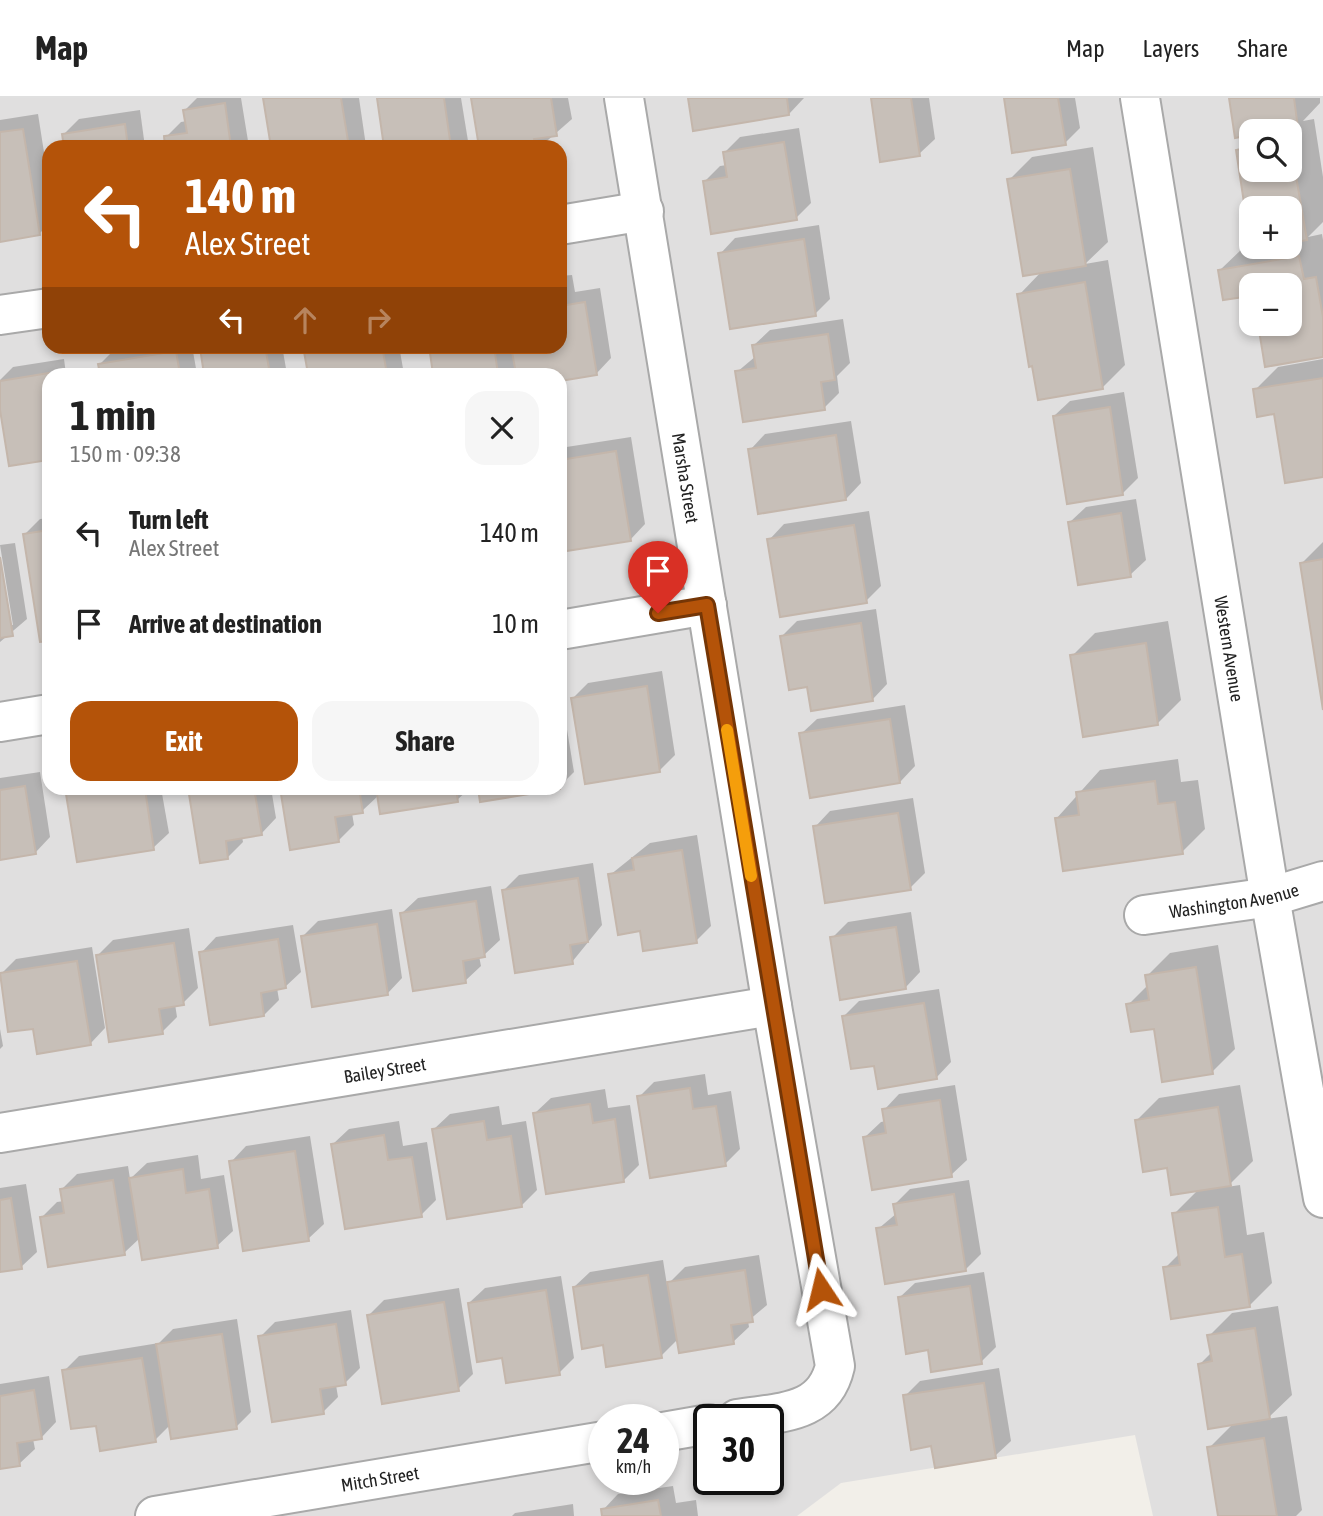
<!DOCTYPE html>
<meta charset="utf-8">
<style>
:root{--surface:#fff;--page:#f6f6f6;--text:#222;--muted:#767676;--line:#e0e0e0;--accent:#b45309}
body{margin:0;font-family:"Asap Condensed",sans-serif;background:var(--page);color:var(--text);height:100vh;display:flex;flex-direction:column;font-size:26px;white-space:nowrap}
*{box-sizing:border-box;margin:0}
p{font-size:23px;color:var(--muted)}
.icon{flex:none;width:38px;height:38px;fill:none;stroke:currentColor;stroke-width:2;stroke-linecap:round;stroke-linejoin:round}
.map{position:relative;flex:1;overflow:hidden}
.panel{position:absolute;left:42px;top:270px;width:525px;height:427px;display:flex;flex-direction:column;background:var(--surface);border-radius:21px;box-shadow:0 4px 10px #0003}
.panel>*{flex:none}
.hud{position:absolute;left:42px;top:42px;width:525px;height:214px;border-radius:21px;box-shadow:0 4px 10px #0003;background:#b45309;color:#fff;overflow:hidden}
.controls{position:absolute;left:1239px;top:21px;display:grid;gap:14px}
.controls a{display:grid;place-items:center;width:63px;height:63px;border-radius:14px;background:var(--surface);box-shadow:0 4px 10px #0003;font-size:35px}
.speed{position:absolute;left:588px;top:1306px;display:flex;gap:14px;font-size:35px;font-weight:700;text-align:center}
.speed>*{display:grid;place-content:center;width:91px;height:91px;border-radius:50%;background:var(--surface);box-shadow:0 4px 10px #0003;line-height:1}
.speed small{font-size:18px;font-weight:400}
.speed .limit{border:4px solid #111;border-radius:10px;background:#fff;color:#111}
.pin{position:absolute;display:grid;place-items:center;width:60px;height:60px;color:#fff;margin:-72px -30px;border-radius:50% 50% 50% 0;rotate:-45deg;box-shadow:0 0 7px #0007}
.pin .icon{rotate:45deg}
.me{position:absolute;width:77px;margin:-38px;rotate:350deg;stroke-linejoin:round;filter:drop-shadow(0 0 5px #0008)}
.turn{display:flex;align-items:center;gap:24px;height:147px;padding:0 28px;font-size:32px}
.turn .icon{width:91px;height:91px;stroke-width:2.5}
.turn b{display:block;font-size:49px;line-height:60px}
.lanes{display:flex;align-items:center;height:66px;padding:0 28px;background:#0003;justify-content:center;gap:35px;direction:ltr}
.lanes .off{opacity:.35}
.round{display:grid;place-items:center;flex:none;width:74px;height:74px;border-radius:21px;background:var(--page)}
.summary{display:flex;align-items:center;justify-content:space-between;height:119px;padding:0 28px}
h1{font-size:42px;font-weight:700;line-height:52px}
.primary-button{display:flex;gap:14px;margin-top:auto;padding:14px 28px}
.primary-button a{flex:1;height:80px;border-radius:21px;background:var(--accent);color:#fff;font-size:28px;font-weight:700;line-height:80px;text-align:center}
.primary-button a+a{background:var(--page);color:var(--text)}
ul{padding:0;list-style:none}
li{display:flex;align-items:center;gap:21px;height:91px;padding:0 28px}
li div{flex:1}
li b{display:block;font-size:26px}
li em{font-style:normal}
header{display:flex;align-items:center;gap:42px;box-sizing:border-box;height:98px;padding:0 35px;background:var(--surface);border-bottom:2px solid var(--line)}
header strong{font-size:33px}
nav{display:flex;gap:38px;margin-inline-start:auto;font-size:24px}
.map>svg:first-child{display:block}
</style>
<header>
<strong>Map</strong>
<nav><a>Map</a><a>Layers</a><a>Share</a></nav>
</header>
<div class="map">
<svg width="1323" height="1418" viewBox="0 0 1323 1418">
<rect width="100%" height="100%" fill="#f2efe9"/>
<path fill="#e0dfdf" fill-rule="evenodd" d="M0,0H1323V1418H1153L1135,1337L841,1385L797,1418H0ZM1251,33H1290V72H1251ZM49,49H560V248H49ZM1251,110H1290V149H1251ZM1251,187H1290V226H1251ZM49,276H560V690H49ZM604,1321H663V1381H604ZM709,1321H768V1381H709Z"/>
<g fill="#0003">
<polygon points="197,0 241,0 249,49 167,49 166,39 181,24 187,23 185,12"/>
<polygon points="265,0 359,0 366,48 272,49"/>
<polygon points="378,0 461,0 469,49 386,49"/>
<polygon points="473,0 568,0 572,21 540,49 481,49"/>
<polygon points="690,0 804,0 789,16"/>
<polygon points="872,0 929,0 935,41 919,56"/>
<polygon points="1005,0 1075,0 1080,30 1065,45"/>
<polygon points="1231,0 1320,0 1320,5 1303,23 1314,21 1323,79 1323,124 1308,139 1322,136 1323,142 1323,258 1267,267 1260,226 1290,226 1290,187 1251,187 1251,196 1225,200 1220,172 1243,150 1290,149 1290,110 1251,110 1251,139 1238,52 1251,39 1251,72 1290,72 1290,33 1251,33 1237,38"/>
<polygon points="140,12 145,49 65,49 63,37 79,21"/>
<polygon points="38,16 49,86 49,126 39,136 0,142 0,22"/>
<polygon points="799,30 811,105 796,120 705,83 720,68 727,67 725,54 740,39"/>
<polygon points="1093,49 1108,144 1085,166 1108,162 1125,267 1102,290 1019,197 1042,173 1009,82 1032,59"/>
<polygon points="819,127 830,201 815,216 720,156 735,140"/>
<polygon points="572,177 575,194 600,190 611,260 596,276 560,281 560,276 435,276 431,248 560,248 560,178"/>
<polygon points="843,221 850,265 837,278 839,295 824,310 737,274 756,258 754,247 770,232"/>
<polygon points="132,248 192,248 197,276 101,276 100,266 115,251"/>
<polygon points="203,248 282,248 287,276 206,276"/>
<polygon points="305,248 399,248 404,276 309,276"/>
<polygon points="64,261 66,276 49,276 49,360 0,300 0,282 13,269"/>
<polygon points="1323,261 1323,378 1255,292 1278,269"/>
<polygon points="1124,294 1138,380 1123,395 1054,318 1070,303"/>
<polygon points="851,323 861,385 846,401 750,352 765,336"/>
<polygon points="631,339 645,426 630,442 560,453 560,350"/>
<polygon points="1136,401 1146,462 1130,477 1070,424 1086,409"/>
<polygon points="869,413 881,488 866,503 769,442 784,426"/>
<polygon points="49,420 49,541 24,437 40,421"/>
<polygon points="1323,444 1323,601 1302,465"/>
<polygon points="15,445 27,521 0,544 0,469 9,527 13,527 0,447"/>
<polygon points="876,511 887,586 872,602 809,587 782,538 797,523"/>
<polygon points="1168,523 1181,602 1158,625 1072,558 1095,535"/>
<polygon points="662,573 675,657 660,672 573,600 588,585"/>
<polygon points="560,589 574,674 560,688"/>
<polygon points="905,607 915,668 900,684 801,636 817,621"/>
<polygon points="1178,661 1181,684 1198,682 1205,731 1182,754 1056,721 1100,672"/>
<polygon points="40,674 50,739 35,755 0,760 0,680"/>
<polygon points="67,690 161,690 169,735 153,750 78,762"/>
<polygon points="190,690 271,690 276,720 261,736 242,739 243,744 228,759 202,763"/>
<polygon points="282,690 470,690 457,702 379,697 362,713 352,715 354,727 338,743 291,750"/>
<polygon points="480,690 559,690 482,702"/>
<polygon points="913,700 925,775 910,790 815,729 830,713"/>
<polygon points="697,737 711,828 696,843 642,831 610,777 650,745"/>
<polygon points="593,765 602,827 572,864 504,792 519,777"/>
<polygon points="491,788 500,842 484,857 479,858 481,868 465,883 402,815 418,800"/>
<polygon points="392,811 402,880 387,896 303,838 318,823"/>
<polygon points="911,814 920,874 905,890 832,840 848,824"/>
<polygon points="293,827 301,874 285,889 277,890 279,902 264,917 201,855 216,839"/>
<polygon points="189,830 198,890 183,905 175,906 177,919 162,934 97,858 113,842"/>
<polygon points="1218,847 1235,951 1212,974 1128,907 1148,887 1147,878 1170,855"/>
<polygon points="92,849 105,930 90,946 1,876 16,861"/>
<polygon points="939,891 951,964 936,980 875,966 844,918 859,903"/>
<polygon points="0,931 3,948 0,951"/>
<polygon points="705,976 708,997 731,993 740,1051 725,1066 639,999 654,984"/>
<polygon points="955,987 967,1062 951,1077 865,1039 881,1024 886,1023 884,1012 899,996"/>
<polygon points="1240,987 1253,1063 1227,1089 1240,1087 1247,1137 1264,1134 1272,1185 1249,1208 1165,1170 1180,1155 1174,1116 1199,1091 1168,1068 1137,1022 1159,1000"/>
<polygon points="605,991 608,1010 630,1007 639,1067 624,1082 535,1015 551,1000"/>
<polygon points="499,1008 502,1027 526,1023 537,1092 522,1107 434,1031 450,1016"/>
<polygon points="399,1023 403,1048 427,1044 436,1102 421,1117 333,1046 349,1031"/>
<polygon points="310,1038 324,1126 308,1141 231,1064 246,1048"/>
<polygon points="198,1057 201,1081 224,1077 233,1133 217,1148 141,1139 124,1155 42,1119 57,1104 64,1103 62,1091 77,1076 128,1068 130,1081 147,1065"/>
<polygon points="969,1082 981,1156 965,1172 878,1131 897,1115 895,1106 910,1091"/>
<polygon points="26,1086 37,1154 21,1169 0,1172 0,1090"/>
<polygon points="759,1157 767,1207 748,1223 749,1229 733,1244 678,1241 661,1258 604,1245 574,1189 590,1174 663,1162 667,1187 685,1169"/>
<polygon points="984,1174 996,1249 981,1264 930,1250 899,1200 915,1185"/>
<polygon points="561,1178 574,1260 559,1275 504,1258 469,1205 485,1190"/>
<polygon points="459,1190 473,1276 458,1291 369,1217 384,1202"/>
<polygon points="1278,1208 1292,1297 1267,1321 1287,1318 1302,1412 1296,1418 1220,1418 1209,1350 1234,1325 1200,1266 1212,1254 1209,1238 1232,1215"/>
<polygon points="351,1212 360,1270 345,1285 336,1287 338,1299 323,1314 260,1239 275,1224"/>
<polygon points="237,1221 251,1314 236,1329 170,1327 155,1342 98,1326 64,1273 79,1258 159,1245 173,1231"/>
<polygon points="999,1270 1011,1343 995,1358 905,1298 920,1283"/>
<polygon points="49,1278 56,1324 41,1340 33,1341 35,1351 19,1366 0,1369 0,1286"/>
<polygon points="673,1388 676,1405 696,1402 698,1418 604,1418 603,1412 618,1396"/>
<polygon points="573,1406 574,1418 512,1418 515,1415"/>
</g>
<g fill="#c7bfb8" stroke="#c4b6ab" stroke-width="2">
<polygon points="263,0 341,0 349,49 271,49"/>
<polygon points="377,0 444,0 451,49 384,49"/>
<polygon points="471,0 551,0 557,38 534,41 535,49 479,49"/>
<polygon points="688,0 787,0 789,17 693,33"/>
<polygon points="871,0 911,0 920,58 880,64"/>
<polygon points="1004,0 1058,0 1066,47 1012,55"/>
<polygon points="1229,0 1294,0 1298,30 1251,33 1251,37 1235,40"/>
<polygon points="225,5 231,49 165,49 164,38 187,35 183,12"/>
<polygon points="125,26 128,49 64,49 62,36"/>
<polygon points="23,31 40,137 0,144 0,34"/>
<polygon points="1290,43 1307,142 1290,145 1290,110 1251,110 1251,149 1267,149 1251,151 1236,52 1251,49 1251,72 1290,72"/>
<polygon points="784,44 797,122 711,136 703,83 727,79 723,54"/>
<polygon points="1070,71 1086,168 1023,178 1007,81"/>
<polygon points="804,141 816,218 730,231 718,155"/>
<polygon points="1299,158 1304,181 1316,179 1323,219 1323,259 1265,269 1258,226 1290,226 1290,187 1251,187 1251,198 1223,202 1218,172"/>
<polygon points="1085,184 1103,291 1038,302 1032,268 1029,269 1017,196"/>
<polygon points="585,204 597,277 560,283 560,276 516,276 511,248 560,248 560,208"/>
<polygon points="828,236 835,282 821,284 825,312 743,324 735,273 756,270 752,247"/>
<polygon points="265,248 270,276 204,276 200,250"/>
<polygon points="303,248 382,248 387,276 308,276"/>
<polygon points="429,248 494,248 498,276 433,276"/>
<polygon points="176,253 180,276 100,276 98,266"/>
<polygon points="49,275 49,362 9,368 0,312 0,283"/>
<polygon points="1323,280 1323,379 1285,385 1274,316 1257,319 1253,291"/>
<polygon points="1110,309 1123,397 1067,406 1053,318"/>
<polygon points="836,337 846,402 758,416 748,351"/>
<polygon points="616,353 631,443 560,454 560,362"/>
<polygon points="1121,415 1131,479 1078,487 1068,424"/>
<polygon points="854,427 867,505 780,519 767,441"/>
<polygon points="49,432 49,543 40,544 23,436"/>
<polygon points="0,459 13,538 0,540"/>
<polygon points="1323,461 1323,612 1300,465"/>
<polygon points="861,525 873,603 811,613 807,589 789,592 780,538"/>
<polygon points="1146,545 1158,627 1083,639 1070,557"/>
<polygon points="647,588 660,674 585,686 571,600"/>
<polygon points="890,621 900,685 810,700 799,635"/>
<polygon points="1155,683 1158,706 1175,704 1183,756 1063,773 1055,720 1079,717 1076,694"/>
<polygon points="25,688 36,756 0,762 0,692"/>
<polygon points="65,690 120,690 121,695 145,691 154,752 77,764"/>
<polygon points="188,690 254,690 262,737 226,743 228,761 200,765"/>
<polygon points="280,690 359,690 363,715 335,719 339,744 290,752"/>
<polygon points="376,690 456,690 458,704 380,716"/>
<polygon points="478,690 560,690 560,691 480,704"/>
<polygon points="898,715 911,792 825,805 813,728"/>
<polygon points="682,752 697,845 643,853 640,833 618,837 608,776 634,772 632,760"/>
<polygon points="578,780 588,844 570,847 573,866 515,875 502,792"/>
<polygon points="476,803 485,859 463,863 466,885 413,893 400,815"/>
<polygon points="377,826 388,897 312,909 301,838"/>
<polygon points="896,829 906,891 840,902 830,839"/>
<polygon points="278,841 286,890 261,895 264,918 210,927 199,854"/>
<polygon points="174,845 184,907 159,911 163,936 109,944 96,857"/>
<polygon points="77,863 91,947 37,956 33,931 8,934 0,875"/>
<polygon points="1196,869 1213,976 1162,984 1154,931 1131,934 1126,906 1149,902 1145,877"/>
<polygon points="924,905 937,981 878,991 874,968 851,971 842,918"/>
<polygon points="690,990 693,1011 716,1008 726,1068 650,1080 637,998"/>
<polygon points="940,1002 952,1079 872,1092 863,1039 886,1035 882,1011"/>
<polygon points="590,1006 593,1025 615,1021 624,1084 546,1096 533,1015"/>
<polygon points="1218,1009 1231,1088 1171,1097 1167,1070 1143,1074 1135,1022"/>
<polygon points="484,1023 487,1042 511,1038 522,1109 447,1121 432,1031"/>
<polygon points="384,1037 388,1062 412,1059 422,1119 345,1131 331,1046"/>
<polygon points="295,1053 309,1143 243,1153 229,1063"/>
<polygon points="183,1071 186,1095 209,1091 218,1150 142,1162 129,1080"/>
<polygon points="113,1082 125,1157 48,1169 40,1119 64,1115 60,1091"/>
<polygon points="954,1096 966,1173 885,1186 876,1130 897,1127 893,1106"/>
<polygon points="11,1100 22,1171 0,1174 0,1102"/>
<polygon points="1218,1109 1225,1159 1242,1156 1250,1209 1171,1221 1163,1169 1180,1167 1172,1115"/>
<polygon points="745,1172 753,1224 731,1227 734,1246 679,1255 667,1184"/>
<polygon points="648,1177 662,1260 606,1269 603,1247 582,1251 573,1189"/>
<polygon points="970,1188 982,1266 931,1274 928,1252 906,1256 898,1199"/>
<polygon points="546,1192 560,1277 506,1285 502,1260 477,1264 468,1205"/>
<polygon points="444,1204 459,1293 382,1306 367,1217"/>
<polygon points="336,1226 346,1287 320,1291 324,1316 272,1324 258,1238"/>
<polygon points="1255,1230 1270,1321 1208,1331 1198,1266 1212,1263 1207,1237"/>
<polygon points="222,1236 237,1331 171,1341 156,1246"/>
<polygon points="142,1260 156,1344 100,1353 96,1328 71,1331 62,1272"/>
<polygon points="984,1285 996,1360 935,1370 931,1348 911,1352 903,1297"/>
<polygon points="34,1292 42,1341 17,1345 20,1368 0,1371 0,1298"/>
<polygon points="1264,1340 1277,1418 1218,1418 1207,1349"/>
<polygon points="658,1402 661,1418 602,1418 601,1411"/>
</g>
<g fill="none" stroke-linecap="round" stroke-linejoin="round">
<g stroke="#a9a9a9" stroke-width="42">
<g id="minor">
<path id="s1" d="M624,0L772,908L835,1268C824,1317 779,1314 737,1321"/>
<path id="s2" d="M1140,0L1270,799L1323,1100"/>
<polyline points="560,127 644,113"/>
<polyline points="0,217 49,210"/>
<polyline points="560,532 707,507"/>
<polyline points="0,624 49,616"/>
<path id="s3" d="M1144,817L1270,799L1323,783"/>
<path id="s4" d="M0,1035L772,908"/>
<polyline points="663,1334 709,1326"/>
<path id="s5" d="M155,1418L604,1343"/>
</g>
</g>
<use href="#minor" stroke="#fff" stroke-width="38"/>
</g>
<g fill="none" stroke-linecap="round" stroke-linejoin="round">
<g stroke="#753606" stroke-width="18">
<polyline id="route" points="658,515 707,507 821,1191"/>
</g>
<use href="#route" stroke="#b45309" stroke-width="12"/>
<polyline stroke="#f59e0b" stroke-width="12" points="727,632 751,778"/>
</g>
<g text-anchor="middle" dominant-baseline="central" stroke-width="5" stroke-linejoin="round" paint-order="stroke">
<g font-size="18" fill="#222" stroke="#fff">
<text stroke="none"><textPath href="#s1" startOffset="385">Marsha Street</textPath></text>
<text stroke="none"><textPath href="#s2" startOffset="558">Western Avenue</textPath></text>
<text stroke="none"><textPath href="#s3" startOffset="91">Washington Avenue</textPath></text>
<text stroke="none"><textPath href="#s4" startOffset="390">Bailey Street</textPath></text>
<text stroke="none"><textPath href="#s5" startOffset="228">Mitch Street</textPath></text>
</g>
</g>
</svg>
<div class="controls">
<a><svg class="icon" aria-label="search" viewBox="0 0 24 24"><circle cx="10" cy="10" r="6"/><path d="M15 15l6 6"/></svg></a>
<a>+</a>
<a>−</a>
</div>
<div class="speed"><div>24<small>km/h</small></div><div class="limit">30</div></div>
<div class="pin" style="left:658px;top:515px;background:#d93025"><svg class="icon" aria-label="arrive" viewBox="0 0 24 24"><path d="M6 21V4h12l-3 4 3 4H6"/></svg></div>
<svg class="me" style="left:821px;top:1191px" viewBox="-20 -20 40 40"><path d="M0-17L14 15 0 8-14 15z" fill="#b45309" stroke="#fff" stroke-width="4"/></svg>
<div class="hud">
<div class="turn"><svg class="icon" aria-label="left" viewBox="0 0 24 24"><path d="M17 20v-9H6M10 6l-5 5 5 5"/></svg><div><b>140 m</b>Alex Street</div></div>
<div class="lanes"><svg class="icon" aria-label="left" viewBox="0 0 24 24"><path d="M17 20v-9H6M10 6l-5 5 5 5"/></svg><svg class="icon off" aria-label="ahead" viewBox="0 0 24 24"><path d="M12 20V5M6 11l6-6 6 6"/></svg><svg class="icon off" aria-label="right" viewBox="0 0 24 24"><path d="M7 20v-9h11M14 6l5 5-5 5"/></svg></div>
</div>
<section class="panel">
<div class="summary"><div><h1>1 min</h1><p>150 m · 09:38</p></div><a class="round"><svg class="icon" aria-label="close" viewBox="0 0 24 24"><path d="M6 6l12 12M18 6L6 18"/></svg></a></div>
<ul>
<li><svg class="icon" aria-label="left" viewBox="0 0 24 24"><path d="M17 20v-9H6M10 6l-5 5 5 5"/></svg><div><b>Turn left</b><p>Alex Street</p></div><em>140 m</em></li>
<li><svg class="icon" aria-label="arrive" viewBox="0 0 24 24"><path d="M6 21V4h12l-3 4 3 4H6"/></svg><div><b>Arrive at destination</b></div><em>10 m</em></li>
</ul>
<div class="primary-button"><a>Exit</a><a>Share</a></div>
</section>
</div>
